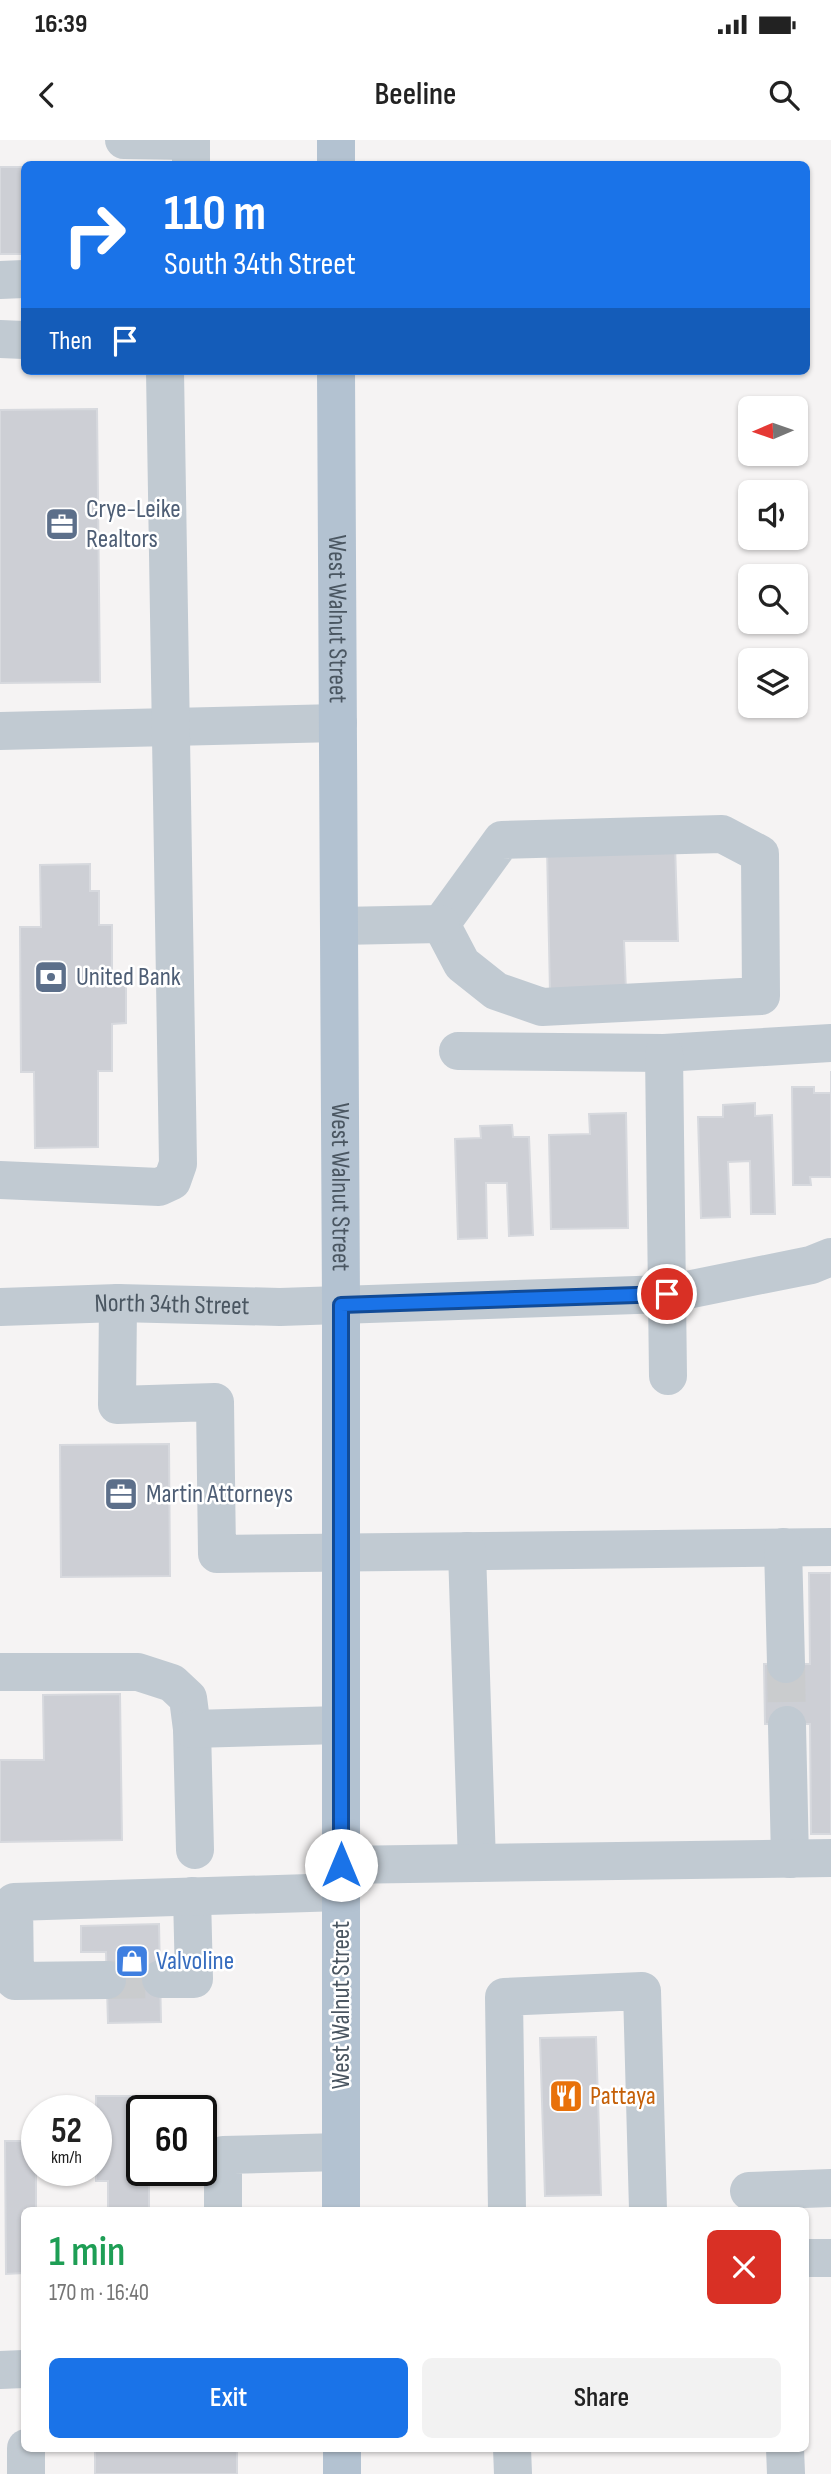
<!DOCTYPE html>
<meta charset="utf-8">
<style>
:root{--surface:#fff;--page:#f2f2f2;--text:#222;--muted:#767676;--accent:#1a73e8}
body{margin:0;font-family:"Sofia Sans Condensed",sans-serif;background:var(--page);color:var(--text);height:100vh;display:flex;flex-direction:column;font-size:26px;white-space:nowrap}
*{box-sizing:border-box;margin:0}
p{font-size:23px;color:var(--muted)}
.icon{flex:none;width:38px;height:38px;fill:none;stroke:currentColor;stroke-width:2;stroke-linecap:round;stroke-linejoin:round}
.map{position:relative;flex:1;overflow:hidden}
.panel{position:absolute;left:21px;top:2067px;width:788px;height:245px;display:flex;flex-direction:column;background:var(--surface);border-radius:10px;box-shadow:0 2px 5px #0004}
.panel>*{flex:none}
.top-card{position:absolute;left:21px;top:21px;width:789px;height:214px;border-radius:10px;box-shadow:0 2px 5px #0004;background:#1a73e8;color:#fff;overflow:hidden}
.needle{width:46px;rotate:268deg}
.controls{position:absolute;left:738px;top:256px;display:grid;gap:14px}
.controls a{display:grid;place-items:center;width:70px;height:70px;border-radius:10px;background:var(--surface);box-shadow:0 2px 5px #0004;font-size:35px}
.speed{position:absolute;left:21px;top:1955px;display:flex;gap:14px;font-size:35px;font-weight:700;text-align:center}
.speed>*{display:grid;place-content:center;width:91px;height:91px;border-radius:50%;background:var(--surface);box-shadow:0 2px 5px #0004;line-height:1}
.speed small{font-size:18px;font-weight:400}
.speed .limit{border:4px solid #111;border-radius:10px;background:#fff;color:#111}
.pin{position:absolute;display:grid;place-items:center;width:60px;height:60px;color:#fff;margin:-30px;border:4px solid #fff;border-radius:50%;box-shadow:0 2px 7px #0007}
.me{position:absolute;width:77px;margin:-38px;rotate:0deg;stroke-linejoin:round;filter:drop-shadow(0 0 5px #0008)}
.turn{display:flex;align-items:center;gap:24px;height:147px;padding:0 28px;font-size:32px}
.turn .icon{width:91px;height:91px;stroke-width:2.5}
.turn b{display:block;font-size:49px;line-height:60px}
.then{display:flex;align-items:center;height:66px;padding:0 28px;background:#0003;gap:14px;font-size:26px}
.round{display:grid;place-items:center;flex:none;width:74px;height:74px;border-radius:10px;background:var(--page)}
.summary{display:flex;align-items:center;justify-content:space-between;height:119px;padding:0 28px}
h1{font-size:42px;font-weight:600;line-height:52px;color:#1e9e55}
.action{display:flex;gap:14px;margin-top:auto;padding:14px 28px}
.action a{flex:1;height:80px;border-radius:10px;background:var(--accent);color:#fff;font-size:28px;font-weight:600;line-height:80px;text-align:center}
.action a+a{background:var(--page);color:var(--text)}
.status{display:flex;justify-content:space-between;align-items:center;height:49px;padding:0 35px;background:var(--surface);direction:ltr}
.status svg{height:19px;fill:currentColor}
header{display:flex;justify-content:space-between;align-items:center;height:91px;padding:0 28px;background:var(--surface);font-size:32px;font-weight:600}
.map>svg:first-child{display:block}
</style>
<div class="status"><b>16:39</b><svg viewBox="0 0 49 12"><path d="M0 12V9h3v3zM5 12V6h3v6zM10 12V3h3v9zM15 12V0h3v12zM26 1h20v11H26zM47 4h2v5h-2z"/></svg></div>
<header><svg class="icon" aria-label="back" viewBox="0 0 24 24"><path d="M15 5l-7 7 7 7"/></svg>Beeline<svg class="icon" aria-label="search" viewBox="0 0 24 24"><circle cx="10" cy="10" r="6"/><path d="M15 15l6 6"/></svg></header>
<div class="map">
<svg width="831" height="2334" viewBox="0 0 831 2334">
<rect width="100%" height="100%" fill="#f5f3f3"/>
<g fill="#cdcfd5" stroke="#d7d9de" stroke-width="2">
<rect x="0" y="27" width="24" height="87"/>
<polygon points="97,269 100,542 0,543 0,270"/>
<polygon points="675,704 678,801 624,801 626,851 550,852 547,707"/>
<polygon points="90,724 90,751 99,751 99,785 112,785 112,833 126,833 126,883 112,884 112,931 98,931 98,1007 35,1008 34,932 21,932 20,787 41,787 40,725"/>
<polygon points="831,931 831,1037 810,1037 811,1045 793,1045 792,947 814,947 814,953 831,953"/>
<polygon points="755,963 755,976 772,975 775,1074 751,1074 750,1021 728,1022 730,1077 701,1078 698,977 723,977 723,965"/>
<polygon points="626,973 628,1088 551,1089 549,995 590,994 589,974"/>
<polygon points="512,985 513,997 529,997 533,1095 509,1096 507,1043 486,1043 487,1098 458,1099 455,999 481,998 480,986"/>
<polygon points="169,1304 170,1436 61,1437 60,1305"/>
<polygon points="809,1433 831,1433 831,1694 811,1694 810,1584 765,1584 764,1524 810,1524"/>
<polygon points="120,1554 122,1700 0,1702 0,1620 44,1620 43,1555"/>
<polygon points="159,1784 161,1882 108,1883 106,1812 81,1812 81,1786"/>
<polygon points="596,1897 601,2055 545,2056 540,1898"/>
<polygon points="96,1956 149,1956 149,1970 142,1970 142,2030 165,2030 165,2041 149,2041 149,2070 108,2070 108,2041 96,2041"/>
<polygon points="5,2001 36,2001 36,2070 24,2070 24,2133 6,2134"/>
<rect x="95" y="2308" width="142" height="26"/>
</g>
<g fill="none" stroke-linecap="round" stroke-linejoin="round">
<g stroke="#caccce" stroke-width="38" stroke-dasharray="38 19" stroke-linecap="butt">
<polyline points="786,1524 787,1585"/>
<polyline points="107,1840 161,1839"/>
</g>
<g stroke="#c1cad2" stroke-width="38">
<polyline points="124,0 191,1 191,24"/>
<polyline points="0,140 24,139"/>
<polyline points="0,199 24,200"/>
<polyline points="0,591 338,583"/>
<polygon points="722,694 760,714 761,856 542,867 496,851 462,824 441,784 502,700"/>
<polyline points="339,786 441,784"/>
<polyline points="458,911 664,913 831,903"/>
<polyline points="664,913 668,1236"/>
<polyline points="0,1040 159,1047 172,1041 178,1024 165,231"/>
<polyline points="118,1163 117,1265 215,1262 217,1414 831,1407"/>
<path id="s1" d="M0,1167L118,1163L280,1167L667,1154L811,1125L831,1117"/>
<polyline points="783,1407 786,1524"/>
<polyline points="467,1411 477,1723"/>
<polyline points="0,1532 138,1532 172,1543 188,1558 192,1589 195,1710"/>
<polyline points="787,1585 790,1719"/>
<polyline points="192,1589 341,1585"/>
<polyline points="341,1725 831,1718"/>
<polyline points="161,1839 194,1839 192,1756"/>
<polyline points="107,1840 15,1841 14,1762 341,1752"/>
<polyline points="749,2051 831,2048"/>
<polyline points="223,2070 223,2015 341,2012"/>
<polyline points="507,2070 504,1857 642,1851 648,2070"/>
<polyline points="805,2118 831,2118"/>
<polyline points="0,2230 24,2229"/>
<polyline points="26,2308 26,2334"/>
<polyline points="512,2308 513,2334"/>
<polyline points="785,2308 786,2334"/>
</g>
<g stroke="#b3c2d1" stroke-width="38">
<polyline points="336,0 336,24"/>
<path id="s2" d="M336,231L341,1165V2070"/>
<polyline points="342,2308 342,2334"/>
</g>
</g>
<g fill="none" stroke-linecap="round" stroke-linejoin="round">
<g stroke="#114b97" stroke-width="18">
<polyline id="route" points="341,1725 341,1165 667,1154"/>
</g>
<use href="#route" stroke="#1a73e8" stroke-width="12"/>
</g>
<defs>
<g id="office-square" transform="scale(1.75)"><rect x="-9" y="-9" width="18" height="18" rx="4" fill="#5c6f8a" stroke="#fff"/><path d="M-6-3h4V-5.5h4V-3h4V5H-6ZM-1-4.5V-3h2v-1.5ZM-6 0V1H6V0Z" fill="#fff"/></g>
<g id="bank-square" transform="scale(1.75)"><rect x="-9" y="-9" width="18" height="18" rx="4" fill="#5c6f8a" stroke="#fff"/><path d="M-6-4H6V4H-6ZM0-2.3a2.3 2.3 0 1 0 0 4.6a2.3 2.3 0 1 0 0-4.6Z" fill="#fff"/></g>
<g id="shop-square" transform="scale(1.75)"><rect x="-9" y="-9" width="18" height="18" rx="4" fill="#3f7fe0" stroke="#fff"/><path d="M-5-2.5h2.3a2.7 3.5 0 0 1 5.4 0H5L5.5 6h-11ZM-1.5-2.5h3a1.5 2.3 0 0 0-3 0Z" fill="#fff"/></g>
<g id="restaurant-square" transform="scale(1.75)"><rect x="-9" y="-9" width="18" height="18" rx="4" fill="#e8710a" stroke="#fff"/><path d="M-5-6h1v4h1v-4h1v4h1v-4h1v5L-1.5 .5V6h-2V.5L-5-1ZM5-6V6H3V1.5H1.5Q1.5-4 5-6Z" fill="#fff"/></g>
</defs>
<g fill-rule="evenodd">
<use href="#office-square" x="62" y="384"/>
<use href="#bank-square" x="51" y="837"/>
<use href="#office-square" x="121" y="1354"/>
<use href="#shop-square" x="132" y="1821"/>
<use href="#restaurant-square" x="566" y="1956"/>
</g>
<g text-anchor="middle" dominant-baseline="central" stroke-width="5" stroke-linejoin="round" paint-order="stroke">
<g font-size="26" fill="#4e5e75" stroke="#fff" text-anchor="start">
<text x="86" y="369">Crye-Leike<tspan x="86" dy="30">Realtors</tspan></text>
<text x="76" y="837">United Bank</text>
<text x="146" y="1354">Martin Attorneys</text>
</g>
<g font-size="26" fill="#4a5661" stroke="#fff">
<text stroke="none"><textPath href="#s2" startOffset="248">West Walnut Street</textPath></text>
<text stroke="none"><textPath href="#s2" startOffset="816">West Walnut Street</textPath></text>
<text stroke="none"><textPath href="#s1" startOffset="172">North 34th Street</textPath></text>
<text transform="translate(341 1865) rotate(-90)">West Walnut Street</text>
</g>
<g font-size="26" fill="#366cbe" stroke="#fff" text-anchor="start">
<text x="156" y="1821">Valvoline</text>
</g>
<g font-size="26" fill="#c56008" stroke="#fff" text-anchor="start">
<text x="590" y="1956">Pattaya</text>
</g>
</g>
</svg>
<div class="controls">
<a><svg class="needle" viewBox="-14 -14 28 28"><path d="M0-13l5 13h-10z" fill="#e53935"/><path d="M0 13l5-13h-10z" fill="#767676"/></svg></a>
<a><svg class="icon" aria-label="sound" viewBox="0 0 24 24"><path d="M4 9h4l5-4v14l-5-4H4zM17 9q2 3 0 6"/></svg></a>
<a><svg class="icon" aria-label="search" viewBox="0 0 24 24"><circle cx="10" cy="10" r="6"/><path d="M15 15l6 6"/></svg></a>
<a><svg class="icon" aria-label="layers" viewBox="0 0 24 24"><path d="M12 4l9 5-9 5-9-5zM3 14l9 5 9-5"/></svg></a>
</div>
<div class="speed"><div>52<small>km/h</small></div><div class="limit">60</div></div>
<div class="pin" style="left:667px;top:1154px;background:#d93025"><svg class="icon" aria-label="arrive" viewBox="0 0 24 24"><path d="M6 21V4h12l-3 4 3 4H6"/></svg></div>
<svg class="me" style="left:341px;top:1725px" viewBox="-20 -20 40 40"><circle r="19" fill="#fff"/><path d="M0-13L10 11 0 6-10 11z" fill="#1a73e8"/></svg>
<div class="top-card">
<div class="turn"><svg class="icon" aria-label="right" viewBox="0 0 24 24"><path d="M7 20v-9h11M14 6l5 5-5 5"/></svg><div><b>110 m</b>South 34th Street</div></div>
<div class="then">Then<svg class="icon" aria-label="arrive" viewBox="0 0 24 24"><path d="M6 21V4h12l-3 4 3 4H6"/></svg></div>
</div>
<section class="panel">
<div class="summary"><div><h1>1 min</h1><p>170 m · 16:40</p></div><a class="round" style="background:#d93025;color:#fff"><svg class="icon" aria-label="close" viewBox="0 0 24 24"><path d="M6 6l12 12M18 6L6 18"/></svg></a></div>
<div class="action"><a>Exit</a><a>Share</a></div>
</section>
</div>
